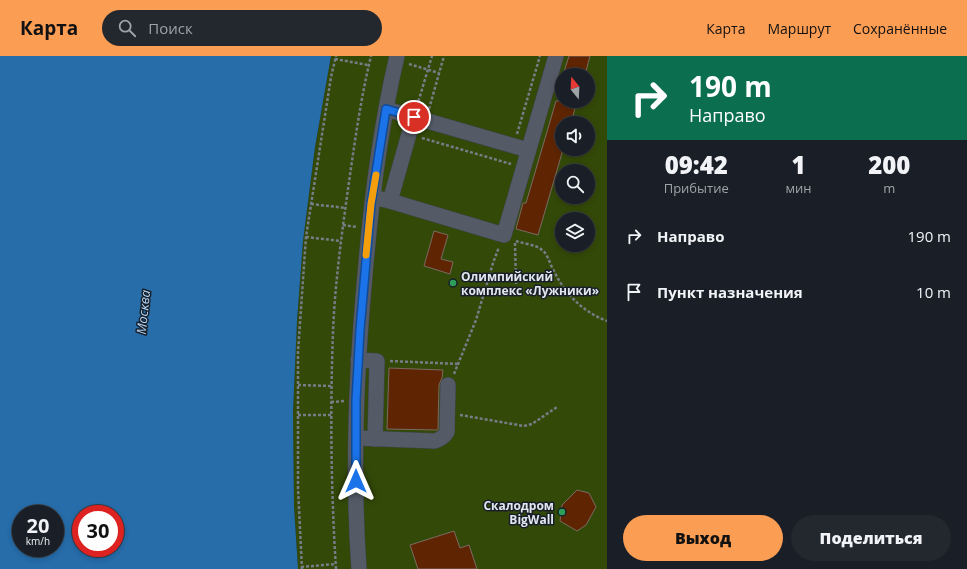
<!DOCTYPE html>
<html lang="ru">
<meta charset="utf-8">
<style>
:root{--surface:#1a1e26;--page:#23272e;--text:#f1f3f6;--muted:#9fa2a7;--line:#383c43;--accent:#fc9d54}
body{margin:0;font-family:"Open Sans",sans-serif;background:var(--page);color:var(--text);height:100vh;display:flex;flex-direction:column;font-size:15px;white-space:nowrap}
*{box-sizing:border-box;margin:0}
p{font-size:13px;color:var(--muted)}
.icon{flex:none;width:22px;height:22px;fill:none;stroke:currentColor;stroke-width:2;stroke-linecap:round;stroke-linejoin:round}
.map{position:relative;flex:1;overflow:hidden}
.sheet{display:flex;flex-direction:column;background:var(--surface);width:360px}
.sheet>*{flex:none}
.guide{background:#0b6e4f;color:#fff;overflow:hidden}
.needle{width:26px;rotate:342deg}
.controls{position:absolute;left:555px;top:12px;display:grid;gap:8px}
.controls a{display:grid;place-items:center;width:40px;height:40px;border-radius:50%;background:var(--surface);box-shadow:0 2px 6px #0003,0 0 0 1px var(--line);font-size:20px}
.speed{position:absolute;left:12px;top:449px;display:flex;gap:8px;font-size:20px;font-weight:700;text-align:center}
.speed>*{display:grid;place-content:center;width:52px;height:52px;border-radius:50%;background:var(--surface);box-shadow:0 2px 6px #0003,0 0 0 1px var(--line);line-height:1}
.speed small{font-size:10px;font-weight:400}
.speed .limit{border:6px solid #d22;background:#fff;color:#111}
.pin{position:absolute;display:grid;place-items:center;width:34px;height:34px;color:#fff;margin:-17px;border:2px solid #fff;border-radius:50%;box-shadow:0 1px 4px #0007}
.me{position:absolute;width:44px;margin:-22px;rotate:0deg;stroke-linejoin:round;filter:drop-shadow(0 0 3px #0008)}
.turn{display:flex;align-items:center;gap:14px;height:84px;padding:0 16px;font-size:18px}
.turn .icon{width:52px;height:52px;stroke-width:2.5}
.turn b{display:block;font-size:28px;line-height:34px}
.eta{display:flex;justify-content:space-evenly;align-items:center;height:68px;text-align:center}
.eta b{font-size:24px;font-weight:800;line-height:28px}
.button{display:flex;gap:8px;margin-top:auto;padding:8px 16px}
.button a{flex:1;height:46px;border-radius:24px;background:var(--accent);color:#111;font-size:16px;font-weight:800;line-height:46px;text-align:center}
.button a+a{background:var(--page);color:var(--text)}
ul{padding:0;list-style:none}
li{display:flex;align-items:center;gap:12px;height:56px;padding:0 16px}
li div{flex:1}
li b{display:block;font-size:15px}
li em{font-style:normal}
header{display:flex;align-items:center;gap:24px;box-sizing:border-box;height:56px;padding:0 20px;background:var(--accent);color:#111}
header strong{font-size:19px}
nav{display:flex;gap:22px;margin-inline-start:auto;font-size:14px}
.search{width:280px;height:36px;background:var(--page);display:flex;align-items:center;gap:10px;box-sizing:border-box;padding:0 14px;border-radius:22px;color:var(--muted);font-size:15px}
main{display:flex;flex:1;min-height:0}
.map>svg:first-child{display:block}
</style>
<header>
<strong>Карта</strong>
<div class="search"><svg class="icon" aria-label="search" viewBox="0 0 24 24"><circle cx="10" cy="10" r="6"/><path d="M15 15l6 6"/></svg>Поиск</div>
<nav><a>Карта</a><a>Маршрут</a><a>Сохранённые</a></nav>
</header>
<main>
<div class="map">
<svg width="607" height="513" viewBox="0 0 607 513">
<rect width="100%" height="100%" fill="#222833"/>
<path fill="#334908" fill-rule="evenodd" d="M331,0H607V513H298L294,450L293,356L297,265L303,185L315,91ZM562,19H588V45H562ZM562,67H588V93H562ZM562,115H588V141H562ZM562,163H588V189H562Z"/>
<path fill="#266daa" fill-rule="evenodd" d="M0,0H331L315,91L303,185L297,265L293,356L294,450L298,513H0ZM21,458H55V492H21ZM81,458H115V492H81Z"/>
<g fill="#5f2502" stroke="#7a6b64">
<polygon points="569,0 590,0 585,19 563,19"/>
<polygon points="556,45 577,45 571,67 562,67 562,97 538,179 516,173 523,147 526,147"/>
<polygon points="434,175 448,179 441,203 453,206 450,218 424,210"/>
<polygon points="389,312 443,314 442,322 439,329 438,373 437,374 387,373"/>
<polygon points="577,434 589,437 596,451 586,469 577,475 560,465 562,449"/>
<polygon points="454,475 460,492 469,489 477,513 418,513 410,489"/>
</g>
<g fill="none" stroke-linecap="round" stroke-linejoin="round">
<g stroke="#3f444d" stroke-width="16">
<g id="minor">
<polyline points="386,53 528,94"/>
<polyline points="381,143 390,145 409,78"/>
<polyline points="390,145 504,179 556,0"/>
<polyline points="358,304 377,305 375,383"/>
<path d="M356,382L435,385C441,383 444,381 447,376L448,329"/>
<path d="M359,513C352,415 356,317 365,219C371,146 380,72 397,0"/>
</g>
</g>
<g stroke="#777d86" stroke-width="2.5" stroke-dasharray="3 2" stroke-linecap="butt">
<polyline points="335,3 368,9"/>
<polyline points="409,8 439,17"/>
<polyline points="417,50 432,0"/>
<polyline points="429,53 444,0"/>
<polyline points="517,78 540,0"/>
<polyline points="422,82 511,108"/>
<polyline points="311,148 346,152"/>
<polyline points="343,169 357,171"/>
<polyline points="306,181 341,185"/>
<path d="M516,185C524,188 535,188 542,194C548,198 550,209 554,215C565,238 583,256 607,265"/>
<polyline points="515,187 516,228"/>
<polyline points="390,305 459,308"/>
<polyline points="454,318 476,264 493,207 499,191"/>
<polyline points="298,329 332,330"/>
<polyline points="331,346 345,345"/>
<polyline points="298,359 331,359"/>
<polyline points="460,359 524,370 532,368 557,351"/>
<polyline points="301,511 336,508"/>
<polyline points="302,513 298,432 298,296 306,181 331,21 336,0"/>
<path d="M336,513C331,434 330,355 333,276C335,226 342,176 349,126C355,84 361,41 371,0"/>
</g>
<use href="#minor" stroke="#545b67" stroke-width="15"/>
</g>
<g fill="none" stroke-linecap="round" stroke-linejoin="round">
<g stroke="#114b97" stroke-width="10">
<polyline id="route" points="356,425 356,344 360,274 371,148 386,53 414,61"/>
</g>
<use href="#route" stroke="#1a73e8" stroke-width="7"/>
<polyline stroke="#f59e0b" stroke-width="7" points="366,199 371,148 376,119"/>
</g>
<g fill="#2e9e5b" stroke="#181f29" stroke-width="1.5">
<circle cx="453" cy="227" r="4"/>
<circle cx="562" cy="456" r="4"/>
</g>
<g text-anchor="middle" dominant-baseline="central" stroke-width="3" stroke-linejoin="round" paint-order="stroke">
<g font-size="12" font-weight="bold" fill="#e2e7ee" stroke="#181f29" text-anchor="start">
<text x="461" y="220">Олимпийский<tspan x="461" dy="14">комплекс «Лужники»</tspan></text>
<text x="554" y="449" text-anchor="end">Скалодром<tspan x="554" dy="14">BigWall</tspan></text>
</g>
<g font-size="13" font-style="italic" fill="#b6d8fa" stroke="#181f29">
<text transform="translate(143 256) rotate(-84)">Москва</text>
</g>
</g>
</svg>
<div class="controls">
<a><svg class="needle" viewBox="-14 -14 28 28"><path d="M0-13l5 13h-10z" fill="#e53935"/><path d="M0 13l5-13h-10z" fill="#9fa2a7"/></svg></a>
<a><svg class="icon" aria-label="sound" viewBox="0 0 24 24"><path d="M4 9h4l5-4v14l-5-4H4zM17 9q2 3 0 6"/></svg></a>
<a><svg class="icon" aria-label="search" viewBox="0 0 24 24"><circle cx="10" cy="10" r="6"/><path d="M15 15l6 6"/></svg></a>
<a><svg class="icon" aria-label="layers" viewBox="0 0 24 24"><path d="M12 4l9 5-9 5-9-5zM3 14l9 5 9-5"/></svg></a>
</div>
<div class="speed"><div>20<small>km/h</small></div><div class="limit">30</div></div>
<div class="pin" style="left:414px;top:61px;background:#d93025"><svg class="icon" aria-label="arrive" viewBox="0 0 24 24"><path d="M6 21V4h12l-3 4 3 4H6"/></svg></div>
<svg class="me" style="left:356px;top:425px" viewBox="-20 -20 40 40"><path d="M0-17L14 15 0 8-14 15z" fill="#1a73e8" stroke="#fff" stroke-width="4"/></svg>
</div>
<section class="sheet">
<div class="guide">
<div class="turn"><svg class="icon" aria-label="right" viewBox="0 0 24 24"><path d="M7 20v-9h11M14 6l5 5-5 5"/></svg><div><b>190 m</b>Направо</div></div>
</div>
<div class="eta">
<div><b>09:42</b><p>Прибытие</p></div>
<div><b>1</b><p>мин</p></div>
<div><b>200</b><p>m</p></div>
</div>
<ul>
<li><svg class="icon" aria-label="right" viewBox="0 0 24 24"><path d="M7 20v-9h11M14 6l5 5-5 5"/></svg><div><b>Направо</b></div><em>190 m</em></li>
<li><svg class="icon" aria-label="arrive" viewBox="0 0 24 24"><path d="M6 21V4h12l-3 4 3 4H6"/></svg><div><b>Пункт назначения</b></div><em>10 m</em></li>
</ul>
<div class="button"><a>Выход</a><a>Поделиться</a></div>
</section>
</main>
